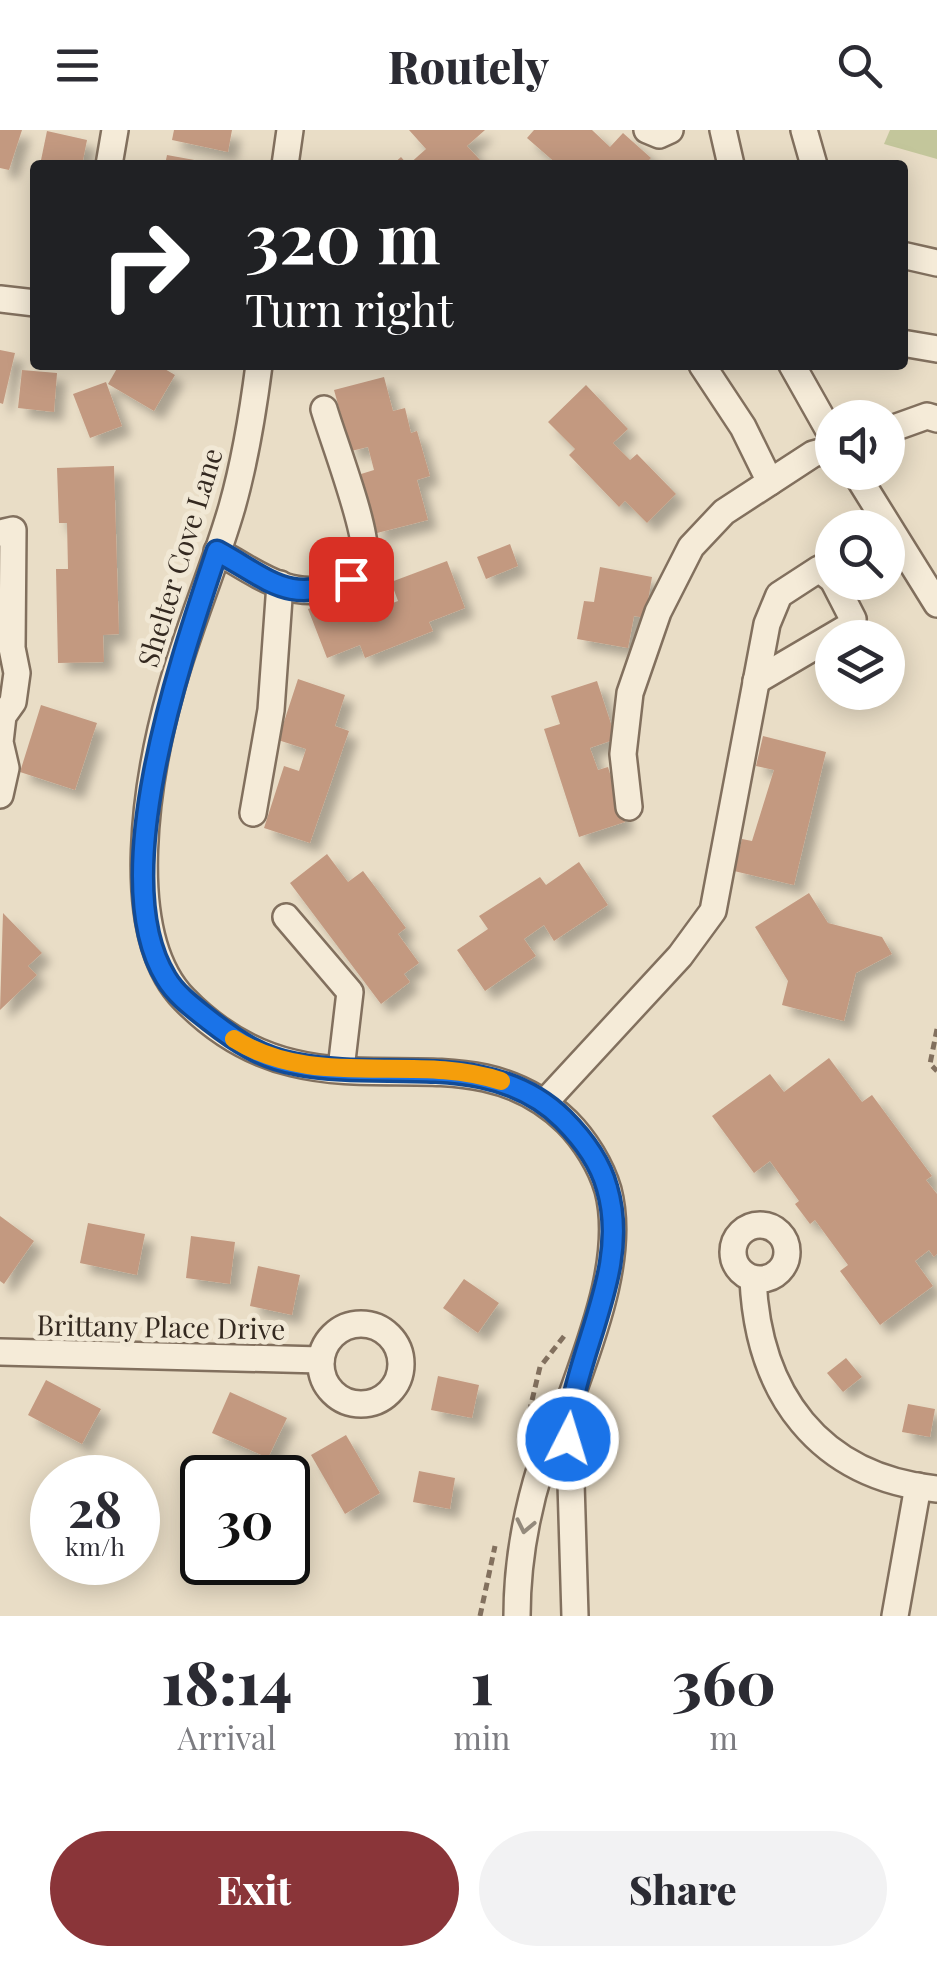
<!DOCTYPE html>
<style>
:root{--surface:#fff;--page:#f2f2f3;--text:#2b2b33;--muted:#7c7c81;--accent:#8a3539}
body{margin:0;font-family:"Playfair Display",serif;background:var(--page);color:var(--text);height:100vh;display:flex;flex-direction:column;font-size:38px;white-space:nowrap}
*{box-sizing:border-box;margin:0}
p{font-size:32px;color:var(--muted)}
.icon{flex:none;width:55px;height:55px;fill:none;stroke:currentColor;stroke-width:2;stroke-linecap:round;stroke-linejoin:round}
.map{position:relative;height:1486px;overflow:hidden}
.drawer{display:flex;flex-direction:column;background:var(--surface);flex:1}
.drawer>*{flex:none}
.guide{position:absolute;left:30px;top:30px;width:878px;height:210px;border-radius:10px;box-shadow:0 5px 25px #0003;background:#202124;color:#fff;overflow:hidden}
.controls{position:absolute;left:815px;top:270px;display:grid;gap:20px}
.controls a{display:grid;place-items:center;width:90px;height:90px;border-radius:50%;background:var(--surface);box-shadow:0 5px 25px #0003;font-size:50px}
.speed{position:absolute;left:30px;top:1325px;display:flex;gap:20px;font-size:50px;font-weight:700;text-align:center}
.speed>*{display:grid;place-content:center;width:130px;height:130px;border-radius:50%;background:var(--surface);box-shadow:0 5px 25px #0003;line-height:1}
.speed small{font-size:25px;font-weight:400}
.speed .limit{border:5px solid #111;border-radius:15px;background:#fff;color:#111}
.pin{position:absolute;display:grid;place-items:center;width:85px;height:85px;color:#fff;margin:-42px;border-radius:20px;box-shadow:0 5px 15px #0006}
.me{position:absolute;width:110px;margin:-55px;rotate:5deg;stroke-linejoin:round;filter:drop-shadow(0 0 8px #0008)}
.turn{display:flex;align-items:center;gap:35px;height:210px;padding:0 50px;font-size:45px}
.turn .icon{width:130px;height:130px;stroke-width:2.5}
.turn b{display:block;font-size:70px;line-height:85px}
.eta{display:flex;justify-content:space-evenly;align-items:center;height:170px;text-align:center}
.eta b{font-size:60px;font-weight:800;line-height:70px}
.action{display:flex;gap:20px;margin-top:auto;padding:20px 50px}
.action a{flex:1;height:115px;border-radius:60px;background:var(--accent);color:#fff;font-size:40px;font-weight:800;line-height:115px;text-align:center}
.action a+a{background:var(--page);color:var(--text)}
header{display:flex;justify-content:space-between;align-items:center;height:130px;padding:0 50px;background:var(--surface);font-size:45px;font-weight:800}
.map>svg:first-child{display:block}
</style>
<header><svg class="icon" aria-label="menu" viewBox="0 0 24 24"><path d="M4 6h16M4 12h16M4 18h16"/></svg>Routely<svg class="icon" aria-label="search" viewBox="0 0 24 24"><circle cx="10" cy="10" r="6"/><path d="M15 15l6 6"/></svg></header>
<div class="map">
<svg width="937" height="1486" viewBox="0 0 937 1486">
<defs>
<filter id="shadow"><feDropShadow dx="9" dy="9" stdDeviation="5" flood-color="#0004"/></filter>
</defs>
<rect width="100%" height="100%" fill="#e9ddc6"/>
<polygon fill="#c3c69b" points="890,0 937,0 937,29 884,14"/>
<g fill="#c39980" filter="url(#shadow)">
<polygon points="0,0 22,0 9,40 0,38"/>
<polygon points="174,0 232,0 228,22 172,10"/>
<polygon points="409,0 485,0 467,16 480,30 474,35 392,35 401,27 408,35 426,19"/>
<polygon points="534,0 592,0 610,17 623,3 651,28 644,35 558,35 527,8"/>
<polygon points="47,1 87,10 82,35 40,35"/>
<polygon points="167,25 211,33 211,35 165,35"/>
<polygon points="0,220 15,223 3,274 0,273"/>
<polygon points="119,235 158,235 175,245 154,281 108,254"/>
<polygon points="22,240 57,243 54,282 18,278"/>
<polygon points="384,247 393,281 405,278 411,303 417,301 430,346 417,350 428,390 377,403 361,344 374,340 368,317 351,321 334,260"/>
<polygon points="106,252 122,296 90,308 73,264"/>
<polygon points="586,255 628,299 613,313 630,330 637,324 676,364 647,393 625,371 619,377 569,325 575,319 548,292"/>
<polygon points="114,336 119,504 103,505 104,532 58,533 56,439 68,439 67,393 59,393 57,338"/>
<polygon points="510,414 518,436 486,449 477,427"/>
<polygon points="447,431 465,478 429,492 433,501 365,528 360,515 327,528 308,479 345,465 350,478 370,470 374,480 398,471 391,452"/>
<polygon points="600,437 652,447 645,488 634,486 628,518 577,509 584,471 594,472"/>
<polygon points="298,549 345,565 335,596 349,601 310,713 264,698 284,636 299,641 306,619 278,610"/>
<polygon points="597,551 616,609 590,618 598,640 608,637 625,692 579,707 544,599 560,594 551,566"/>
<polygon points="41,575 97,593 75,660 20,642"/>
<polygon points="763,606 826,622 794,755 734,741 742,709 752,711 774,640 756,636"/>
<polygon points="327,724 348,752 363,741 406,798 398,804 419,833 404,844 410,852 381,874 290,753"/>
<polygon points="579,732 608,775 554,811 544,795 524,809 536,826 485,861 457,820 488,799 479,786 540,747 546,755"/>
<polygon points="809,763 828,793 882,807 892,824 856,843 844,891 782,875 788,851 755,797"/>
<polygon points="3,783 42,823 28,836 37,845 0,880"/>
<polygon points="829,928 862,972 872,965 932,1046 926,1050 937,1064 937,1124 934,1127 929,1120 915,1131 933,1156 880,1195 840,1141 848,1135 815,1090 810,1094 795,1074 799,1071 770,1031 754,1043 712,986 770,944 784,962"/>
<polygon points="0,1086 34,1111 4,1154 0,1151"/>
<polygon points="88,1093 145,1104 137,1145 80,1133"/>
<polygon points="191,1106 235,1112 230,1154 186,1148"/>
<polygon points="258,1136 300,1145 292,1185 250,1176"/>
<polygon points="464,1149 499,1173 478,1203 443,1178"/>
<polygon points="846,1228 862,1247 843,1262 827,1243"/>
<polygon points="438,1246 479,1255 472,1288 431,1280"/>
<polygon points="46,1250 101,1279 82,1314 28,1285"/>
<polygon points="230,1262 287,1288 268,1328 212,1303"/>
<polygon points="908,1274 935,1279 930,1307 902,1302"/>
<polygon points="346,1305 380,1363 345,1384 311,1325"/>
<polygon points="419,1341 455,1348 450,1379 413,1372"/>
</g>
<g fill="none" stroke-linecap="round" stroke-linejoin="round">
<g stroke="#82705e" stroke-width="30">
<g id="minor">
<polyline points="647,0 659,5 670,0"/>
<polyline points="723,0 731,35"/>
<polyline points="804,0 814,35"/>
<polyline points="109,35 115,0"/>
<polyline points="285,35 290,0"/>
<polyline points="902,125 937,133"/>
<polyline points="0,169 35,173"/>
<polyline points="902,213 937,219"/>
<path d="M259,235C253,282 245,331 232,377C214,439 188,498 171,560C148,642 119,802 184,869C214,900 251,923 293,933C390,957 487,914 567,992C585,1010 601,1036 608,1060C625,1125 592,1208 570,1270C562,1293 548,1314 541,1336C525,1387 517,1433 517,1486"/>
<polyline points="702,235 743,297 770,352"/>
<polyline points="792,235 832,306"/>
<polyline points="888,300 927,286 937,289"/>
<polyline points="855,342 937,474"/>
<polyline points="0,403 13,400 12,518 17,543 13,572 3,586 0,612 6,638 0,665"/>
<path d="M217,421C256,443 293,473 337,455C349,450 360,442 364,428C370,405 332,307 324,279"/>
<polyline points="756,551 848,497 853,489 834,452"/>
<polyline points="629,677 623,624 630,563 658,482 691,417 724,382 813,324 832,319"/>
<polyline points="253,683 271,580 280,454"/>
<polyline points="286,787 350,862 341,939"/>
<polyline points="546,971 680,826 713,781 767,494 779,465 819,439 832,449"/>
<circle cx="760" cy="1122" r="27"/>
<path d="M753,1149C758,1263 818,1347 937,1359"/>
<circle cx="361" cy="1234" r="40"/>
<polyline points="0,1222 321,1230"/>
<polyline points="569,1286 575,1486"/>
<polyline points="895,1486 918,1356"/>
</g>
</g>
<g stroke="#82705e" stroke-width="5" stroke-dasharray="8 5" stroke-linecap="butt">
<polyline points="937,899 930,934 937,941"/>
<polyline points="523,1308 540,1237 565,1205"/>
<polyline points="480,1486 495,1416"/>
</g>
<use href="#minor" stroke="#f5ebd8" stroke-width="25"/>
</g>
<defs><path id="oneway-chevron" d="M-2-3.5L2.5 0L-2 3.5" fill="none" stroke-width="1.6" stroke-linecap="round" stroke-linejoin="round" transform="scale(2.5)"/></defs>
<use stroke="#948a7c" href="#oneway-chevron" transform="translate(525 1396) rotate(102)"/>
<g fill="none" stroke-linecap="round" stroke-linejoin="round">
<g stroke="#114b97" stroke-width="25">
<path id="route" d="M351,449C288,475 272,451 217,421C183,523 104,748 166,848C176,865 194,878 209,890C236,911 261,928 296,934C386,952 491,918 563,989C582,1008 600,1032 607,1058C632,1143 571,1225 568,1309"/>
</g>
<use href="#route" stroke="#1a73e8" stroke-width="18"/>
<path stroke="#f59e0b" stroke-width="18" d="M234,909C316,961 415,922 501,951"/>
</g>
<g text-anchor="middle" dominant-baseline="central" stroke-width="10" stroke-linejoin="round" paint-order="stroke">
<g font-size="28" fill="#342920" stroke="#f1e8d5">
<text transform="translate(179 427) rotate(-73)">Shelter Cove Lane</text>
<text transform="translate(161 1196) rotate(1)">Brittany Place Drive</text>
</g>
</g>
</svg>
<div class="controls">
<a><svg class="icon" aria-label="sound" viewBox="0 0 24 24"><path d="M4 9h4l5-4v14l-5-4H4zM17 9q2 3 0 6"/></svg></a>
<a><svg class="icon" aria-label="search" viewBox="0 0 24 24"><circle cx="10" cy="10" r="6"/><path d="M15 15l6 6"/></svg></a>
<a><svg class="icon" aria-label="layers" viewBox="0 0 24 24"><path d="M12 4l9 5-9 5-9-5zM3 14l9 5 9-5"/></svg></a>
</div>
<div class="speed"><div>28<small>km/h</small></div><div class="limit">30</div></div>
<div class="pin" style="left:351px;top:449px;background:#d93025"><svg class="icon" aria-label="arrive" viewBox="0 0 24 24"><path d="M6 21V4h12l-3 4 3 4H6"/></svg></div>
<svg class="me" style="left:568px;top:1309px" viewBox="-20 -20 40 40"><circle r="17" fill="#1a73e8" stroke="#fff" stroke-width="3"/><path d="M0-11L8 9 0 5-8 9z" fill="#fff"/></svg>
<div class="guide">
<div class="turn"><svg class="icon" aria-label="right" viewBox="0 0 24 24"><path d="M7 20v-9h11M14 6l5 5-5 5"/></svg><div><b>320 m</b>Turn right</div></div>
</div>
</div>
<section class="drawer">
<div class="eta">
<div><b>18:14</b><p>Arrival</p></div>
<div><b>1</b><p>min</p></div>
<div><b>360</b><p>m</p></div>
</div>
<div class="action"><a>Exit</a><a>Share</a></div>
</section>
